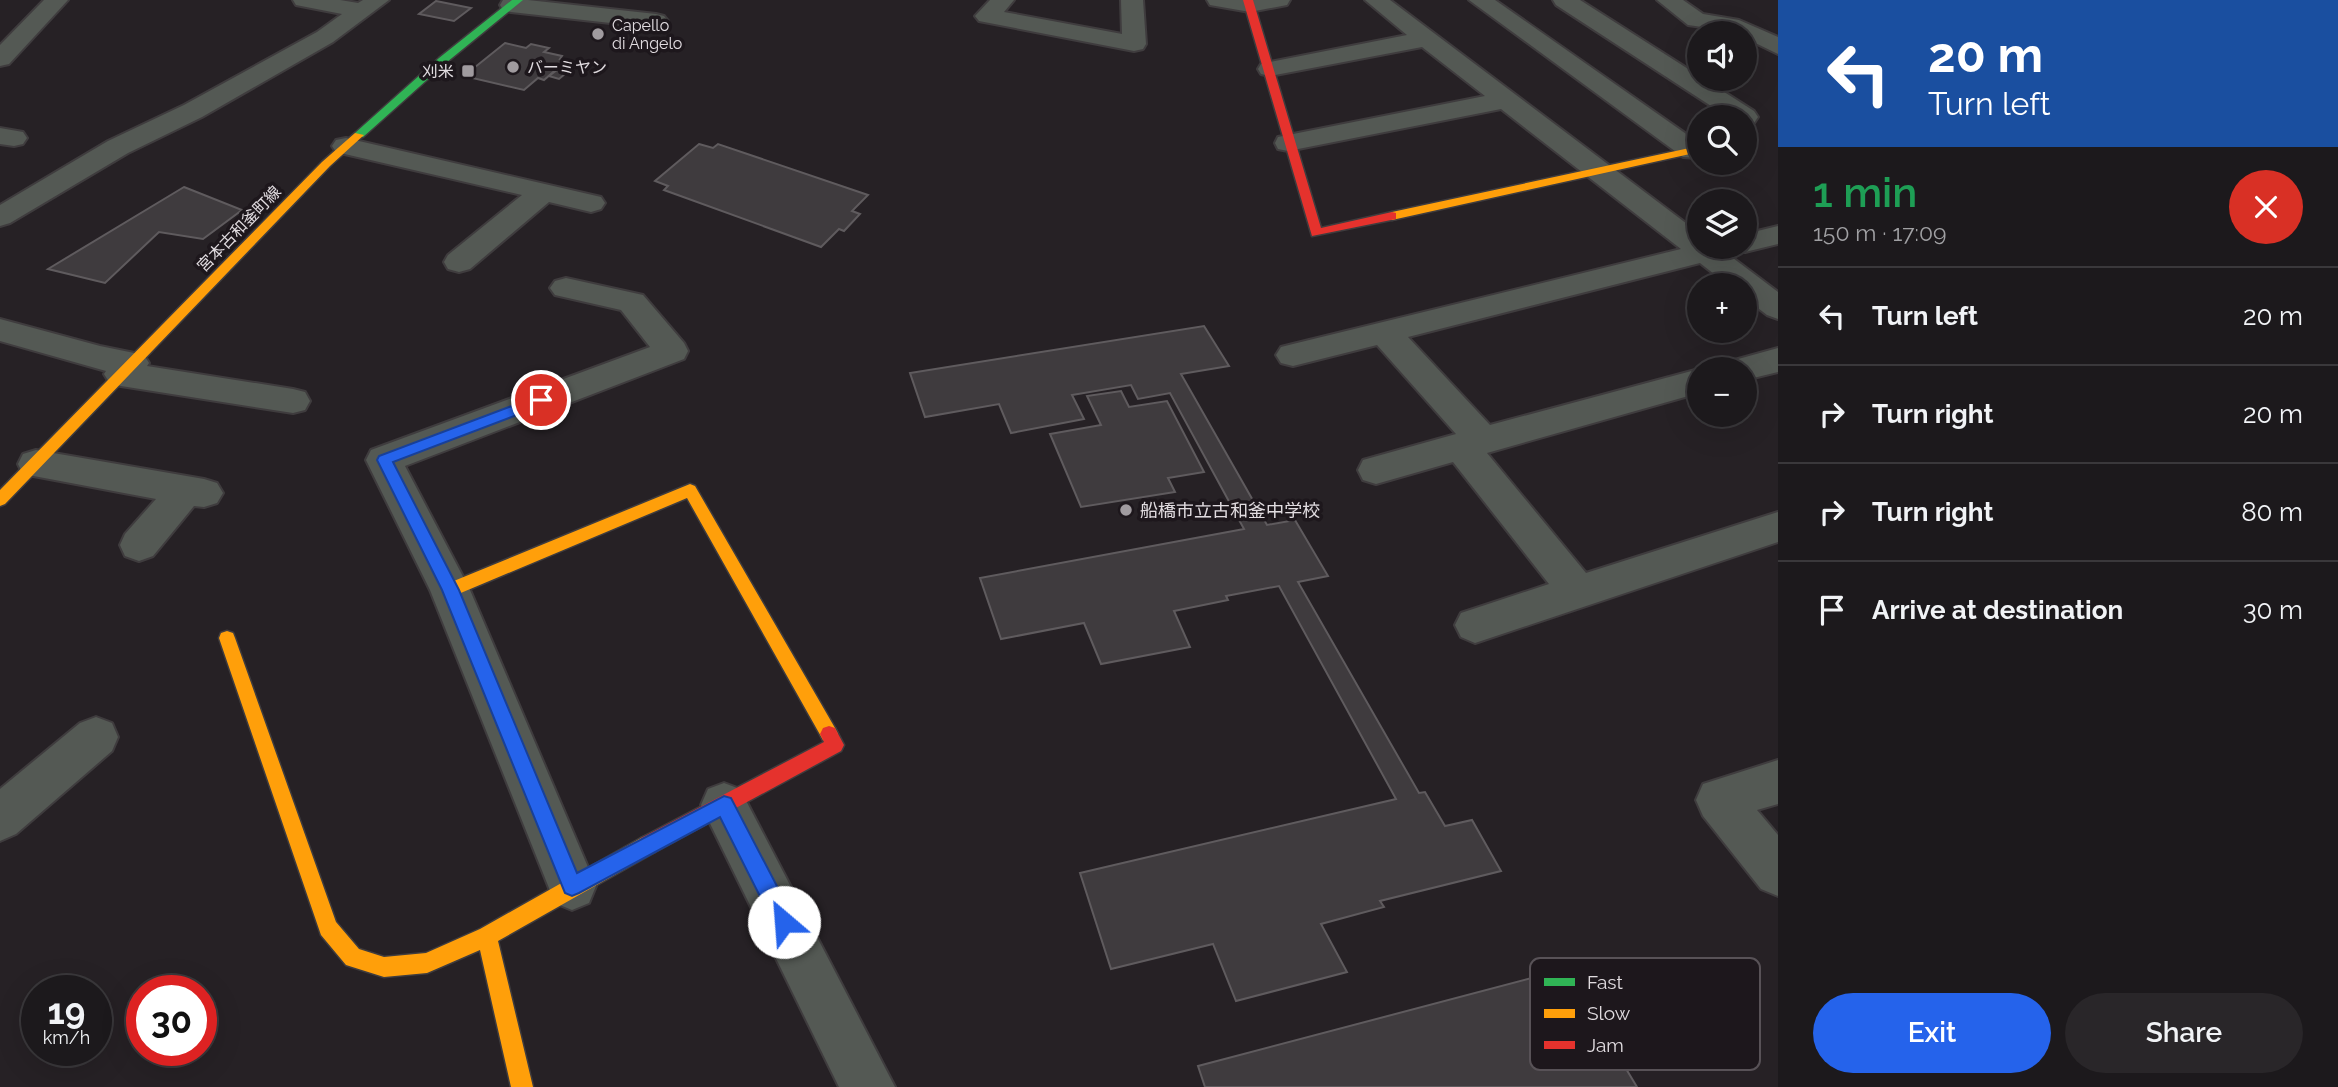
<!DOCTYPE html>
<meta charset="utf-8">
<style>
:root{--surface:#1c191c;--page:#292629;--text:#f1f3f6;--muted:#a0a0a3;--line:#3a383b;--accent:#2563eb}
body{margin:0;font-family:Raleway,"Noto Sans JP",sans-serif;background:var(--page);color:var(--text);height:100vh;display:flex;flex-direction:column;font-size:26px;white-space:nowrap}
*{box-sizing:border-box;margin:0}
p{font-size:23px;color:var(--muted)}
.icon{flex:none;width:38px;height:38px;fill:none;stroke:currentColor;stroke-width:2;stroke-linecap:round;stroke-linejoin:round}
.map{position:relative;flex:1;overflow:hidden}
.sheet{display:flex;flex-direction:column;background:var(--surface);width:560px}
.sheet>*{flex:none}
.guide{background:#1a4fa0;color:#fff;overflow:hidden}
.tools{position:absolute;left:1687px;top:21px;display:grid;gap:14px}
.tools a{display:grid;place-items:center;width:70px;height:70px;border-radius:50%;background:var(--surface);box-shadow:0 7px 28px #0002,0 0 0 2px var(--line);font-size:35px}
.speed{position:absolute;left:21px;top:975px;display:flex;gap:14px;font-size:35px;font-weight:700;text-align:center}
.speed>*{display:grid;place-content:center;width:91px;height:91px;border-radius:50%;background:var(--surface);box-shadow:0 7px 28px #0002,0 0 0 2px var(--line);line-height:1}
.speed small{font-size:18px;font-weight:400}
.speed .limit{border:10px solid #d22;background:#fff;color:#111}
.pin{position:absolute;display:grid;place-items:center;width:60px;height:60px;color:#fff;margin:-30px;border:4px solid #fff;border-radius:50%;box-shadow:0 2px 7px #0007}
.me{position:absolute;width:77px;margin:-38px;rotate:333deg;stroke-linejoin:round;filter:drop-shadow(0 0 5px #0008)}
.turn{display:flex;align-items:center;gap:24px;height:147px;padding:0 35px;font-size:32px}
.turn .icon{width:91px;height:91px;stroke-width:2.5}
.turn b{display:block;font-size:49px;line-height:60px}
.round{display:grid;place-items:center;flex:none;width:74px;height:74px;border-radius:37px;background:var(--page)}
.overview{display:flex;align-items:center;justify-content:space-between;height:119px;padding:0 35px}
h1{font-size:42px;font-weight:600;line-height:52px;color:#1e9e55}
.primary-button{display:flex;gap:14px;margin-top:auto;padding:14px 35px}
.primary-button a{flex:1;height:80px;border-radius:42px;background:var(--accent);color:#fff;font-size:28px;font-weight:600;line-height:80px;text-align:center}
.primary-button a+a{background:var(--page);color:var(--text)}
ul{padding:0;list-style:none}
li{display:flex;align-items:center;gap:21px;height:98px;padding:0 35px;border-top:2px solid var(--line)}
li div{flex:1}
li b{display:block;font-size:26px}
li em{font-style:normal}
main{display:flex;flex:1;min-height:0}
.map>svg:first-child{display:block}
</style>
<main>
<div class="map">
<svg width="1778" height="1087" viewBox="0 0 1778 1087">
<rect width="100%" height="100%" fill="#262125"/>
<g fill="#3f3b3e" stroke="#5f5b5e" stroke-width="2">
<polygon points="436,1 471,8 454,21 419,14"/>
<polygon points="505,43 526,48 531,44 549,48 544,52 562,56 560,59 567,60 544,80 538,78 524,90 464,76"/>
<polygon points="561,67 571,69 559,79 549,76"/>
<polygon points="699,144 713,148 718,144 868,195 852,211 860,214 844,231 839,229 821,247 664,190 668,186 655,181"/>
<polygon points="184,187 242,210 203,239 159,232 105,283 48,269"/>
<polygon points="1204,326 1229,366 1181,374 1267,525 1295,520 1328,576 1298,582 1419,793 1425,792 1445,826 1472,820 1501,871 1380,901 1384,907 1321,924 1347,972 1236,1001 1213,944 1111,969 1080,873 1396,799 1279,586 1226,596 1228,600 1174,611 1190,647 1101,664 1084,623 1001,639 980,578 1244,529 1170,393 1138,399 1131,385 1072,395 1084,419 1011,433 999,404 925,417 910,373"/>
<polygon points="1121,391 1129,407 1167,401 1204,472 1168,478 1175,492 1081,507 1050,434 1101,425 1087,396"/>
<polygon points="1566,969 1637,1087 1205,1087 1198,1066"/>
</g>
<g fill="none" stroke-linecap="round" stroke-linejoin="round">
<g stroke="#3f3c3e" stroke-width="4">
<g id="street">
<polygon points="44,0 68,0 9,64 0,66 0,45"/>
<polygon points="293,0 340,0 358,3 363,0 389,0 333,42 202,117 128,153 10,223 0,226 0,205 108,141 184,105 317,32 342,14 296,5"/>
<polygon points="503,0 528,0 656,14 664,16 668,21 664,26 656,28 511,12 503,10 500,5"/>
<polygon points="990,0 1014,0 1004,12 1122,34 1121,0 1143,0 1146,44 1143,49 1134,51 979,21 975,16"/>
<polygon points="1207,0 1290,0 1287,5 1250,12 1210,5"/>
<polygon points="1365,0 1390,0 1699,233 1699,247 1745,247 1745,234 1778,226 1778,244 1745,252 1736,250 1729,255 1778,292 1778,319 1767,315 1745,298 1745,285 1728,285 1700,263 1408,337 1490,425 1699,369 1700,369 1699,393 1487,453 1586,573 1778,512 1778,542 1475,643 1461,637 1455,625 1461,613 1549,584 1453,462 1376,484 1363,480 1358,470 1363,460 1456,434 1377,345 1293,366 1281,363 1276,355 1281,347 1293,344 1681,249 1501,109 1288,151 1278,149 1275,143 1278,137 1485,96 1422,47 1270,76 1261,74 1258,69 1261,64 1270,62 1407,35"/>
<polygon points="1469,0 1495,0 1699,143 1699,158 1683,157"/>
<polygon points="1553,0 1580,0 1754,111 1758,117 1754,123 1745,125 1745,117 1728,117 1556,5"/>
<polygon points="1657,0 1683,0 1703,14 1739,20 1778,37 1778,54 1745,38 1745,33 1688,25"/>
<polygon points="0,128 23,132 27,138 23,144 14,146 0,144"/>
<polygon points="346,138 601,197 605,203 601,209 591,212 549,202 470,269 459,272 448,269 444,262 448,255 522,195 336,152 332,146 336,140"/>
<polygon points="566,278 643,295 684,343 688,351 684,359 405,466 470,590 596,886 589,903 572,910 555,903 430,590 366,460 371,450 650,347 621,310 555,295 550,288 555,281"/>
<polygon points="0,319 100,346 144,355 149,363 147,366 293,389 305,392 310,401 305,410 293,413 121,386 109,382 104,374 106,371 0,341"/>
<polygon points="1778,348 1778,372 1745,380 1745,369 1726,369 1731,361"/>
<polygon points="36,450 204,479 217,483 223,493 217,503 204,507 194,506 153,556 139,561 125,556 120,545 125,534 156,499 23,474 18,464 23,454"/>
<polygon points="96,717 112,723 118,737 112,751 16,834 0,841 0,789 80,723"/>
<polygon points="1778,760 1778,804 1757,810 1778,835 1778,896 1761,889 1703,816 1696,800 1703,784"/>
<polygon points="724,783 740,789 895,1087 839,1087 701,805 708,789"/>
</g>
</g>
<g stroke="#3f3c3e" stroke-width="3">
<polygon id="fast" points="512,0 523,0 447,62 363,137 355,137 355,133 439,58"/>
</g>
<g stroke="#3f3c3e" stroke-width="3">
<g id="slow">
<polygon points="355,133 364,135 330,166 5,504 0,506 0,490 322,162"/>
<polygon points="1699,146 1699,152 1392,220 1386,216 1392,212"/>
<polygon points="690,484 695,486 835,728 838,734 835,740 829,742 823,740 687,498 456,595 450,597 444,595 442,590 444,585"/>
<polygon points="227,631 233,633 235,638 336,922 359,949 384,957 426,953 480,929 641,838 648,835 655,838 658,845 655,852 498,941 533,1087 511,1087 480,950 427,973 384,977 346,965 321,935 219,638 221,633"/>
</g>
</g>
<g stroke="#3f3c3e" stroke-width="3">
<g id="jam">
<polygon points="1243,0 1253,0 1321,228 1392,212 1396,213 1396,219 1312,236"/>
<polygon points="829,726 835,728 844,745 841,751 655,852 648,855 641,852 638,845 641,838 824,742 820,734 823,728"/>
</g>
</g>
<use href="#street" fill="#545954" fill-rule="evenodd"/>
<use href="#fast" fill="#30b455" fill-rule="evenodd"/>
<use href="#slow" fill="#ff9f0a" fill-rule="evenodd"/>
<use href="#jam" fill="#e5322d" fill-rule="evenodd"/>
</g>
<polygon fill="#2563eb" stroke="#184099" stroke-width="2" points="541,395 546,397 546,404 393,462 459,590 577,873 724,796 731,798 792,915 795,922 792,930 784,933 777,930 720,817 579,893 572,896 565,893 442,590 377,460 379,456"/>
<g fill="#a09b9f" stroke="#1d171c" stroke-width="2.5">
<circle cx="598" cy="34" r="7"/>
<circle cx="513" cy="67" r="7"/>
<rect x="461" y="64" width="14" height="14" rx="3.5"/>
<circle cx="1126" cy="510" r="7"/>
</g>
<g text-anchor="middle" dominant-baseline="central" stroke-width="7" stroke-linejoin="round" paint-order="stroke">
<g font-size="16" fill="#e1dce0" stroke="#1d171c" text-anchor="start">
<text x="612" y="25">Capello<tspan x="612" dy="18">di Angelo</tspan></text>
<text x="527" y="67">バーミヤン</text>
<text x="454" y="71" text-anchor="end">刈米</text>
</g>
<g font-size="16" fill="#e1dce0" stroke="#1d171c">
<text transform="translate(239 229) rotate(-46)">宮本古和釜町線</text>
</g>
<g font-size="18" fill="#e1dce0" stroke="#1d171c" text-anchor="start">
<text x="1140" y="510">船橋市立古和釜中学校</text>
</g>
</g>
<rect x="1530" y="958" width="230" height="112" rx="10" fill="#1d171c" stroke="#585257" stroke-width="2"/>
<rect x="1544" y="978" width="31" height="8" fill="#30b455"/>
<rect x="1544" y="1009" width="31" height="9" fill="#ff9f0a"/>
<rect x="1544" y="1041" width="31" height="8" fill="#e5322d"/>
<g font-size="19" fill="#e1dce0">
<text x="1587" y="989">Fast</text>
<text x="1587" y="1020">Slow</text>
<text x="1587" y="1052">Jam</text>
</g>
</svg>
<div class="tools">
<a><svg class="icon" aria-label="sound" viewBox="0 0 24 24"><path d="M4 9h4l5-4v14l-5-4H4zM17 9q2 3 0 6"/></svg></a>
<a><svg class="icon" aria-label="search" viewBox="0 0 24 24"><circle cx="10" cy="10" r="6"/><path d="M15 15l6 6"/></svg></a>
<a><svg class="icon" aria-label="layers" viewBox="0 0 24 24"><path d="M12 4l9 5-9 5-9-5zM3 14l9 5 9-5"/></svg></a>
<a>+</a>
<a>−</a>
</div>
<div class="speed"><div>19<small>km/h</small></div><div class="limit">30</div></div>
<div class="pin" style="left:541px;top:400px;background:#d93025"><svg class="icon" aria-label="arrive" viewBox="0 0 24 24"><path d="M6 21V4h12l-3 4 3 4H6"/></svg></div>
<svg class="me" style="left:784px;top:922px" viewBox="-20 -20 40 40"><circle r="19" fill="#fff"/><path d="M0-13L10 11 0 6-10 11z" fill="#2563eb"/></svg>
</div>
<section class="sheet">
<div class="guide">
<div class="turn"><svg class="icon" aria-label="left" viewBox="0 0 24 24"><path d="M17 20v-9H6M10 6l-5 5 5 5"/></svg><div><b>20 m</b>Turn left</div></div>
</div>
<div class="overview"><div><h1>1 min</h1><p>150 m · 17:09</p></div><a class="round" style="background:#d93025;color:#fff"><svg class="icon" aria-label="close" viewBox="0 0 24 24"><path d="M6 6l12 12M18 6L6 18"/></svg></a></div>
<ul>
<li><svg class="icon" aria-label="left" viewBox="0 0 24 24"><path d="M17 20v-9H6M10 6l-5 5 5 5"/></svg><div><b>Turn left</b></div><em>20 m</em></li>
<li><svg class="icon" aria-label="right" viewBox="0 0 24 24"><path d="M7 20v-9h11M14 6l5 5-5 5"/></svg><div><b>Turn right</b></div><em>20 m</em></li>
<li><svg class="icon" aria-label="right" viewBox="0 0 24 24"><path d="M7 20v-9h11M14 6l5 5-5 5"/></svg><div><b>Turn right</b></div><em>80 m</em></li>
<li><svg class="icon" aria-label="arrive" viewBox="0 0 24 24"><path d="M6 21V4h12l-3 4 3 4H6"/></svg><div><b>Arrive at destination</b></div><em>30 m</em></li>
</ul>
<div class="primary-button"><a>Exit</a><a>Share</a></div>
</section>
</main>
